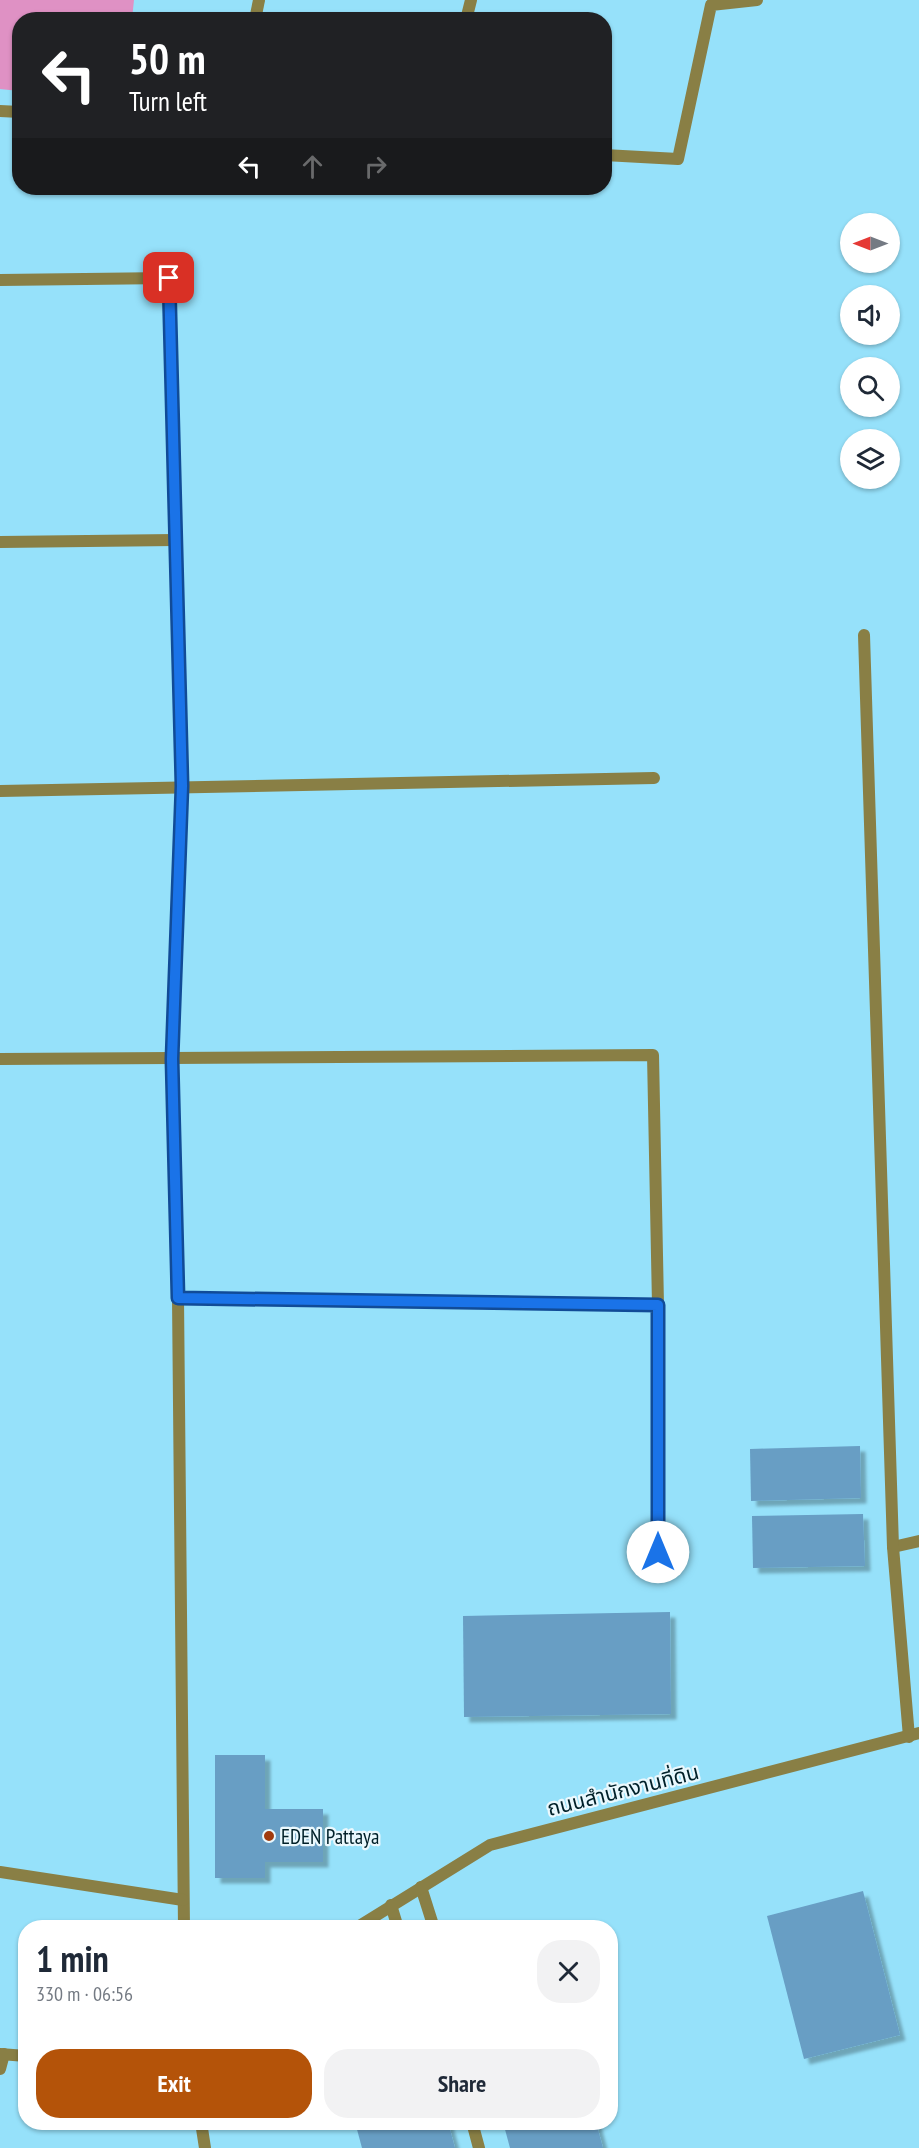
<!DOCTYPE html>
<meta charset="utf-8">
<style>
:root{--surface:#fff;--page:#f2f2f3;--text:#1f2937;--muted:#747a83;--accent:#b45309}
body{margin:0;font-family:"PT Sans Narrow","Noto Sans Thai",sans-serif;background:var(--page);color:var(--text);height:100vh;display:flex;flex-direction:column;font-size:22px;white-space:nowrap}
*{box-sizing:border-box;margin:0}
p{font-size:20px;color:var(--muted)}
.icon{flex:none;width:33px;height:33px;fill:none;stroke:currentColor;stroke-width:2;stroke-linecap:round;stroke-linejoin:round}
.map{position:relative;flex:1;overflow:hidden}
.panel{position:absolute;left:18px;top:1920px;width:600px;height:210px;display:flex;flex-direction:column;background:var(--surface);border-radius:24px;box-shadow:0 2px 4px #0004}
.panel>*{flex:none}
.guide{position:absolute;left:12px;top:12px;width:600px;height:183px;border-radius:24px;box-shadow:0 2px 4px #0004;background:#202124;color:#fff;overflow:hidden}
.needle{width:39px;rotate:270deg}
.buttons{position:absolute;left:840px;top:213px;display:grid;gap:12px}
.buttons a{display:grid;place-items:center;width:60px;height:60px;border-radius:50%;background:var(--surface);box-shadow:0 2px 4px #0004;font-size:30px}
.pin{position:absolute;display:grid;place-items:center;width:51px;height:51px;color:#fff;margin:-26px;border-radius:12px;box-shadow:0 3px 9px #0006}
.me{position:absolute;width:66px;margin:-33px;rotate:0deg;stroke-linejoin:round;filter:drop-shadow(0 0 4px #0008)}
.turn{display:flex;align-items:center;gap:21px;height:126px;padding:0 18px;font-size:27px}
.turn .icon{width:78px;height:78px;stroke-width:2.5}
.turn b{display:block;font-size:42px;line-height:51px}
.lanes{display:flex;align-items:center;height:57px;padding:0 18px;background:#0003;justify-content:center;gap:30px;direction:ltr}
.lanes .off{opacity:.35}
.round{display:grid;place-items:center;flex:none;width:63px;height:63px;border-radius:24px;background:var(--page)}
.summary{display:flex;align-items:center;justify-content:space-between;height:102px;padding:0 18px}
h1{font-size:36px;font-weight:600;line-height:45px}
.primary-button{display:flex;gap:12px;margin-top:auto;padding:12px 18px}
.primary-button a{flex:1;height:69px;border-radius:24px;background:var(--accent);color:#fff;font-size:24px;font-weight:600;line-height:69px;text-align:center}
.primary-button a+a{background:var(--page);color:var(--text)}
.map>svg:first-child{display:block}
</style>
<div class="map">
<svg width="919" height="2148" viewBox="0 0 919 2148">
<defs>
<filter id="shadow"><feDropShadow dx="5.5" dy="5.5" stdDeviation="1.5" flood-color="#0004"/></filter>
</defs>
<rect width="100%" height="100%" fill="#96e1fa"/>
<polygon fill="#df91c4" points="0,0 134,0 132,19 20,20 19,91 0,89"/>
<g fill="#679ec4" filter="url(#shadow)">
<polygon points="860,1446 861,1498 751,1501 750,1449"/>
<polygon points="863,1514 865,1566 753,1568 752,1516"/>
<polygon points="670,1612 671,1714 464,1717 463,1616"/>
<polygon points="215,1755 265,1755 265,1809 323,1809 323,1862 265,1862 265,1878 215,1878"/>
<polygon points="863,1891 900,2035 804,2059 767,1916"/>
<polygon points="355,2122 448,2122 455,2148 362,2148"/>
<polygon points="503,2122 596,2122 603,2148 510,2148"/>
</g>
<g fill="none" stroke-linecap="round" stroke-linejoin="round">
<g stroke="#897f45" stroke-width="12">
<polyline points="466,20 471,0"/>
<polyline points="893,1547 919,1541"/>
</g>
<g stroke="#897f45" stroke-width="12">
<polyline points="255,20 259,0"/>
<polyline points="0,111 20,112"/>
<polyline points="604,155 678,159 711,5 757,0"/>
<polyline points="0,280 169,278 182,786 172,1059 178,1298 184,1928"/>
<polyline points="0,542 175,540"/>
<polyline points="864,635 893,1547 909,1737"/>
<polyline points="0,791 654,778"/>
<polyline points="0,1059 653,1055 658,1305 658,1552"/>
<polyline points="178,1298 658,1305"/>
<polyline points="0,1872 183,1900"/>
<polyline points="421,1887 434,1928"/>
<polyline points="391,1905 398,1928"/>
<polyline points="0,2069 4,2054"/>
<polyline points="201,2122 205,2148"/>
<polyline points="472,2122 479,2148"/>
</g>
<g stroke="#897f45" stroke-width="12">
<polyline points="356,1928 490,1845 919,1733"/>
<polyline points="0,2054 26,2056"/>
</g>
</g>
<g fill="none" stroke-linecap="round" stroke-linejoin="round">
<g stroke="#114b97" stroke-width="15">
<polyline id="route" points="169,278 182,786 172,1059 178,1298 658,1305 658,1552"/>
</g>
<use href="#route" stroke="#1a73e8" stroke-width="10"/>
</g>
<circle fill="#a13b0e" stroke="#eaf8fd" stroke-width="2" cx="269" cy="1836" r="6"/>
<g text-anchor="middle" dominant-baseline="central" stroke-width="4.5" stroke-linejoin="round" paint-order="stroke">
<g font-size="21" fill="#002029" stroke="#eaf8fd">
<text transform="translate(623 1790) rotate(-14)">ถนนสำนักงานที่ดิน</text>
</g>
<g font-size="21" fill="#002029" stroke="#eaf8fd" text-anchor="start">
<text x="281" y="1836">EDEN Pattaya</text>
</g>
</g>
</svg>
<div class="buttons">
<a><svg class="needle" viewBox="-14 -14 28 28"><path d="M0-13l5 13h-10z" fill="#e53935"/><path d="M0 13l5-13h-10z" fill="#747a83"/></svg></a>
<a><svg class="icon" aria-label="sound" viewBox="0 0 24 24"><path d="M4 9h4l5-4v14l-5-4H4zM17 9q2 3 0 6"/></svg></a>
<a><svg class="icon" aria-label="search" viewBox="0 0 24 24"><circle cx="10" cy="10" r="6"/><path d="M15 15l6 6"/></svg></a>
<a><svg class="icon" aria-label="layers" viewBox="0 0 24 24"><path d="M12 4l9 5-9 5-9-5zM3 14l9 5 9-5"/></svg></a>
</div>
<div class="pin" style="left:169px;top:278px;background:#d93025"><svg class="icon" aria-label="arrive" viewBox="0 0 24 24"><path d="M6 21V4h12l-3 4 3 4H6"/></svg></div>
<svg class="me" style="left:658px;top:1552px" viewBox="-20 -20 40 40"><circle r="19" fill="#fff"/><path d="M0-13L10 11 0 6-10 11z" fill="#1a73e8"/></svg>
<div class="guide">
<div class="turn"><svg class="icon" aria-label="left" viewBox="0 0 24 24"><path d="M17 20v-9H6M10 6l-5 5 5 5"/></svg><div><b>50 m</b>Turn left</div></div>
<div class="lanes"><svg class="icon" aria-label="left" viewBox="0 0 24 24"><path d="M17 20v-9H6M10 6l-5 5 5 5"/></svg><svg class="icon off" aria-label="ahead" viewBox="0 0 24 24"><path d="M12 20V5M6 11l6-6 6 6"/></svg><svg class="icon off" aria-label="right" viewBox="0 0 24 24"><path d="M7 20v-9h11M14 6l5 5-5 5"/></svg></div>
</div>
<section class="panel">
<div class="summary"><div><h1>1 min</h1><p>330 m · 06:56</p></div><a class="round"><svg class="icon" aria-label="close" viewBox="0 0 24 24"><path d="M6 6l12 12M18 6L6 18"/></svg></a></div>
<div class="primary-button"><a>Exit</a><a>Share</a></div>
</section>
</div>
